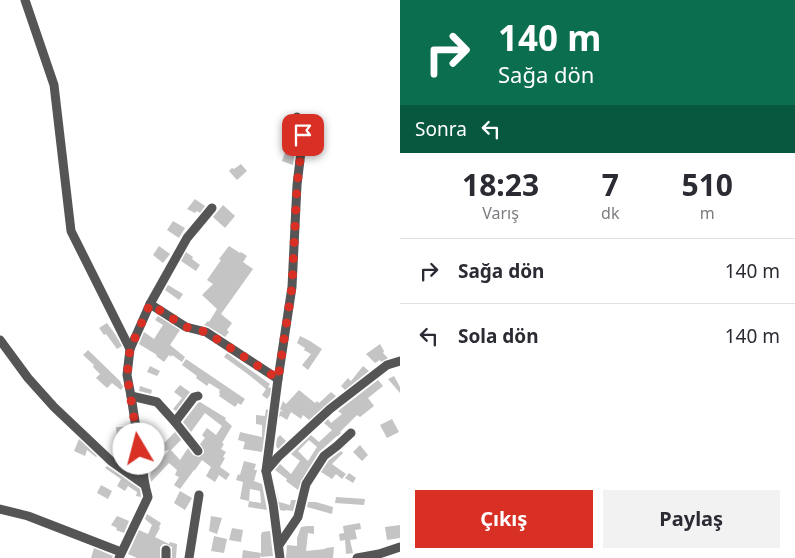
<!DOCTYPE html>
<html lang="tr">
<meta charset="utf-8">
<style>
:root{--surface:#fff;--page:#f2f2f3;--text:#2b2b33;--muted:#7c7c81;--line:#e1e1e2;--accent:#d93025}
body{margin:0;font-family:"Noto Sans",sans-serif;background:var(--page);color:var(--text);height:100vh;display:flex;flex-direction:column;font-size:19px;white-space:nowrap}
*{box-sizing:border-box;margin:0}
p{font-size:16px;color:var(--muted)}
.icon{flex:none;width:28px;height:28px;fill:none;stroke:currentColor;stroke-width:2;stroke-linecap:round;stroke-linejoin:round}
.map{position:relative;flex:1;overflow:hidden}
.side{display:flex;flex-direction:column;background:var(--surface);width:395px}
.side>*{flex:none}
.guide{background:#0b6e4f;color:#fff;overflow:hidden}
.pin{position:absolute;display:grid;place-items:center;width:42px;height:42px;color:#fff;margin:-21px;border-radius:10px;box-shadow:0 2px 8px #0006}
.me{position:absolute;width:55px;margin:-28px;rotate:352deg;stroke-linejoin:round;filter:drop-shadow(0 0 4px #0008)}
.turn{display:flex;align-items:center;gap:18px;height:105px;padding:0 15px;font-size:22px}
.turn .icon{width:65px;height:65px;stroke-width:2.5}
.turn b{display:block;font-size:35px;line-height:42px}
.then{display:flex;align-items:center;height:48px;padding:0 15px;background:#0003;gap:10px;font-size:19px}
.eta{display:flex;justify-content:space-evenly;align-items:center;height:85px;text-align:center}
.eta b{font-size:30px;font-weight:700;line-height:35px}
.cta{display:flex;gap:10px;margin-top:auto;padding:10px 15px}
.cta a{flex:1;height:58px;border-radius:0px;background:var(--accent);color:#fff;font-size:20px;font-weight:700;line-height:58px;text-align:center}
.cta a+a{background:var(--page);color:var(--text)}
ul{padding:0;list-style:none}
li{display:flex;align-items:center;gap:15px;height:65px;padding:0 15px;border-top:1px solid var(--line)}
li div{flex:1}
li b{display:block;font-size:19px}
li em{font-style:normal}
main{display:flex;flex:1;min-height:0}
.map>svg:first-child{display:block}
</style>
<main>
<div class="map">
<svg width="400" height="558" viewBox="0 0 400 558">
<rect width="100%" height="100%" fill="#fff"/>
<g fill="#c4c4c4" fill-rule="evenodd">
<polygon points="287,147 295,149 293,165 282,161"/>
<polygon points="241,164 247,171 237,180 229,171 232,168 234,169"/>
<polygon points="195,199 205,206 200,213 197,211 195,213 187,209"/>
<polygon points="223,205 235,216 225,228 213,217"/>
<polygon points="173,221 185,228 179,238 167,230"/>
<polygon points="159,246 170,254 163,263 153,255"/>
<polygon points="229,246 240,253 241,252 247,256 243,262 253,269 221,314 232,323 227,330 229,332 225,337 209,327 204,325 208,321 209,322 217,309 202,295 213,284 207,280 221,260 219,259"/>
<polygon points="186,252 193,257 192,259 200,265 196,271 181,261"/>
<polygon points="168,285 183,294 179,300 165,290"/>
<polygon points="158,316 180,330 170,345 185,357 182,362 172,355 171,357 169,355 164,362 156,356 157,355 139,344 144,332 154,339 163,325 155,320"/>
<polygon points="107,323 115,334 122,346 117,349 106,334 104,335 99,328"/>
<polygon points="300,336 310,341 322,349 308,370 302,365 311,354 304,350 305,348 297,343"/>
<polygon points="380,344 384,351 383,353 388,358 381,362 380,360 375,363 366,354"/>
<polygon points="88,350 120,381 123,387 121,390 112,383 107,388 96,378 100,374 93,367 94,365 83,355"/>
<polygon points="227,353 270,384 268,387 271,388 270,395 267,399 262,395 266,389 249,375 224,357"/>
<polygon points="186,359 245,399 241,405 238,403 235,407 219,396 220,394 219,392 220,390 209,383 207,386 196,378 197,376 182,365"/>
<polygon points="150,366 160,371 157,376 147,372"/>
<polygon points="363,366 369,371 345,390 341,386 348,378 351,381"/>
<polygon points="394,376 400,387 400,393 388,379"/>
<path d="M378,380L383,386L368,398L374,406L360,417L357,415L340,432L341,433L338,436H337L319,452L301,481L298,490L286,481L287,479L275,470L280,464L291,474L300,461L291,454L311,435L319,442L332,430L324,423L328,419L331,423L342,414L338,411ZM309,440L317,447L308,461L298,451Z"/>
<polygon points="180,385 190,392 176,411 173,409 182,398 174,392"/>
<polygon points="140,386 152,390 151,394 139,391"/>
<polygon points="299,390 315,403 317,401 319,403 331,392 336,396 309,420 303,415 301,419 291,412 287,420 281,416 279,417 280,411 283,412 280,409 283,401 286,404"/>
<polygon points="200,402 226,418 225,420 232,426 222,443 224,444 221,449 226,452 223,457 225,458 220,467 230,474 226,480 219,475 215,482 206,476 211,467 202,460 195,470 194,470 180,489 174,485 179,477 175,475 177,470 169,463 151,482 150,475 151,473 150,472 169,450 151,455 148,443 160,439 162,445 175,432 183,442 181,440 171,450 180,460 188,448 193,455 199,457 204,453 204,450 200,444 205,438 202,435 207,428 216,435 222,426 205,413 191,432 183,422 198,403"/>
<polygon points="266,409 268,410 262,452 243,449 245,442 238,440 240,432 262,437 262,425 256,424 256,415 265,416"/>
<polygon points="392,419 399,432 387,438 380,425"/>
<polygon points="116,427 130,427 131,439 117,438"/>
<polygon points="280,435 286,441 278,449 276,446 277,438"/>
<polygon points="79,439 97,456 96,457 87,450 85,456 74,451"/>
<polygon points="360,445 368,455 362,461 353,452"/>
<polygon points="341,451 343,453 332,464 346,474 342,479 336,474 332,479 321,472 329,460"/>
<path d="M244,461L256,464L254,470H257L254,481L262,484L267,510L248,507L249,501L240,499L243,482L236,480L238,474L240,475ZM250,489L260,491L261,503L249,501Z"/>
<polygon points="107,466 140,489 141,497 136,496 137,492 128,486 125,491 117,486 121,479 105,468"/>
<polygon points="349,473 356,478 353,483 345,478"/>
<polygon points="101,485 112,491 108,499 97,493"/>
<polygon points="276,489 279,502 290,505 291,500 296,500 293,511 285,510 285,511 280,510"/>
<polygon points="180,491 192,498 185,510 174,503"/>
<polygon points="336,497 365,499 364,505 335,503"/>
<polygon points="308,502 316,502 333,507 332,514 307,507"/>
<polygon points="147,514 161,523 159,527 160,528 155,537 169,544 170,542 177,544 176,558 172,558 172,547 166,544 163,544 160,547 160,558 137,558 128,554 139,530 148,534 152,525 145,519"/>
<polygon points="117,516 129,521 124,533 116,530 117,528 111,525"/>
<polygon points="211,516 222,518 217,534 209,531"/>
<polygon points="360,523 361,529 355,530 357,539 350,540 353,553 346,554 345,540 340,541 339,534 344,533 343,526"/>
<polygon points="400,525 400,538 387,540 385,527"/>
<polygon points="307,526 314,526 314,534 308,533 306,551 325,549 326,548 334,547 333,558 286,558 287,545 297,546 297,538 301,527"/>
<polygon points="232,528 243,530 241,542 229,540"/>
<polygon points="270,531 273,556 261,557 261,555 260,558 242,558 243,550 261,553 261,535 262,532"/>
<polygon points="214,536 227,539 224,553 211,551"/>
<polygon points="94,548 113,556 112,558 91,558"/>
</g>
<g fill="none" stroke-linecap="round" stroke-linejoin="round">
<g stroke="#555" stroke-width="9">
<polyline points="25,0 54,85 71,231 130,349"/>
<polyline points="150,304 186,327 206,332 278,379"/>
<polyline points="0,340 28,378 54,407 111,461 145,485"/>
<polyline points="131,396 157,402 175,422 198,451"/>
<polyline points="175,422 194,397 198,396"/>
<polyline points="266,471 278,457 330,409 387,365 400,361"/>
<polyline points="0,509 28,516 121,552"/>
<polyline points="279,545 298,517 306,484 324,456 337,446 351,433"/>
<polyline points="166,550 166,558"/>
<polyline points="119,558 148,497 145,485 131,396 127,375 130,349 150,304 187,238 212,208"/>
<polyline points="189,558 199,495"/>
<polyline points="280,558 273,504 266,471 278,379 292,287 297,185 303,135 297,117"/>
<polyline points="357,558 379,554 400,547"/>
</g>
</g>
<g fill="none" stroke-linecap="round" stroke-linejoin="round">
<polyline stroke="#d93025" stroke-width="9" stroke-dasharray="0 16.2" points="139,449 127,375 130,349 150,304 186,327 206,332 278,379 292,287 297,185 303,135"/>
</g>
</svg>
<div class="pin" style="left:303px;top:135px;background:#d93025"><svg class="icon" aria-label="arrive" viewBox="0 0 24 24"><path d="M6 21V4h12l-3 4 3 4H6"/></svg></div>
<svg class="me" style="left:139px;top:449px" viewBox="-20 -20 40 40"><circle r="19" fill="#fff"/><path d="M0-13L10 11 0 6-10 11z" fill="#d93025"/></svg>
</div>
<section class="side">
<div class="guide">
<div class="turn"><svg class="icon" aria-label="right" viewBox="0 0 24 24"><path d="M7 20v-9h11M14 6l5 5-5 5"/></svg><div><b>140 m</b>Sağa dön</div></div>
<div class="then">Sonra<svg class="icon" aria-label="left" viewBox="0 0 24 24"><path d="M17 20v-9H6M10 6l-5 5 5 5"/></svg></div>
</div>
<div class="eta">
<div><b>18:23</b><p>Varış</p></div>
<div><b>7</b><p>dk</p></div>
<div><b>510</b><p>m</p></div>
</div>
<ul>
<li><svg class="icon" aria-label="right" viewBox="0 0 24 24"><path d="M7 20v-9h11M14 6l5 5-5 5"/></svg><div><b>Sağa dön</b></div><em>140 m</em></li>
<li><svg class="icon" aria-label="left" viewBox="0 0 24 24"><path d="M17 20v-9H6M10 6l-5 5 5 5"/></svg><div><b>Sola dön</b></div><em>140 m</em></li>
</ul>
<div class="cta"><a>Çıkış</a><a>Paylaş</a></div>
</section>
</main>
